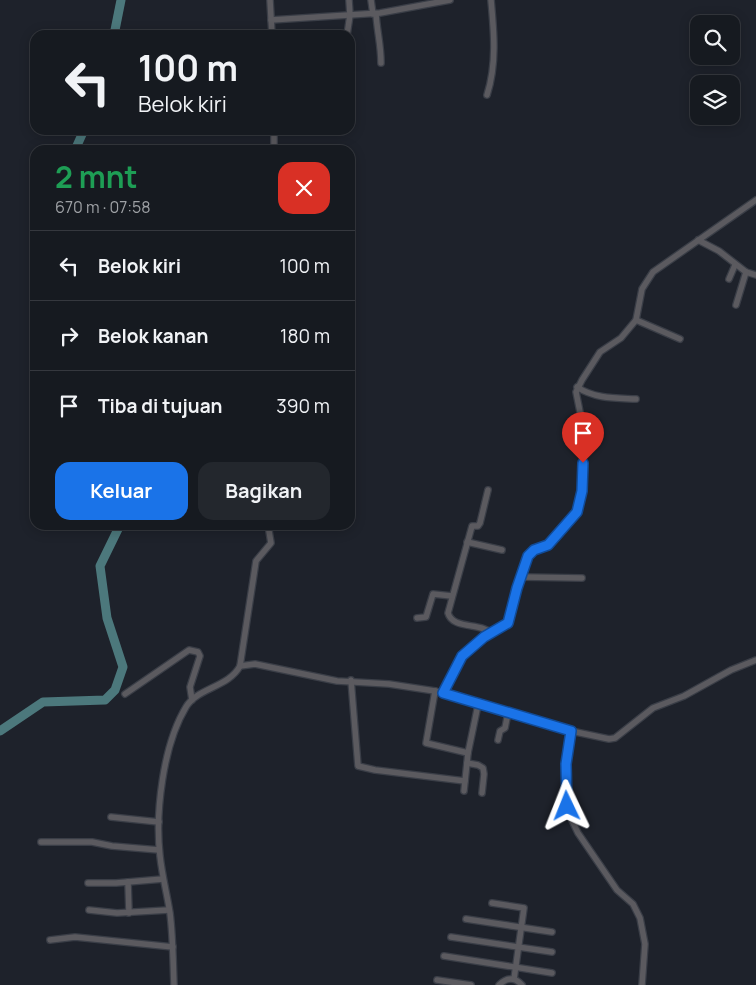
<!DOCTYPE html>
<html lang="id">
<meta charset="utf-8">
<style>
:root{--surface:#161a20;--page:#23272d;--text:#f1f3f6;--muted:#9ea1a5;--line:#35383e;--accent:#1a73e8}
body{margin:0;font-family:Manrope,sans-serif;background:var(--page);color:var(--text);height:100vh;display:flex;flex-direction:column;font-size:19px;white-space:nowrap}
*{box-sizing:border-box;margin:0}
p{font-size:16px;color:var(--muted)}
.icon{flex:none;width:28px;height:28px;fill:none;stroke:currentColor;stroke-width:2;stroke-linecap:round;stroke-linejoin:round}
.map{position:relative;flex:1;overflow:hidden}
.side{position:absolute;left:30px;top:145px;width:325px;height:385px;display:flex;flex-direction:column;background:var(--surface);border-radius:15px;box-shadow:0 2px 12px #0003,0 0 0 1px var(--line)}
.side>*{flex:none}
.hud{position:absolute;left:30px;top:30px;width:325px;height:105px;border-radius:15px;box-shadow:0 2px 12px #0003,0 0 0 1px var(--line);background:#161a20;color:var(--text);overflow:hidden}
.fabs{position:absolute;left:690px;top:15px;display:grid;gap:10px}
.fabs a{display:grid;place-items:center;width:50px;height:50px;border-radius:10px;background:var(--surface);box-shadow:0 2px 12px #0003,0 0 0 1px var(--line);font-size:25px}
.pin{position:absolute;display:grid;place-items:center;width:42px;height:42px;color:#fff;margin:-51px -21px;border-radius:50% 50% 50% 0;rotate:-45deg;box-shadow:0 0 5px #0007}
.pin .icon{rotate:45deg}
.me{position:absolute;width:55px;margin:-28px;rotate:358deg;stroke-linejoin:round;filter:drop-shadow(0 0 4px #0008)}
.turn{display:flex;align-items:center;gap:18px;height:105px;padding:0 25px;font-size:22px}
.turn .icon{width:65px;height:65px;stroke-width:2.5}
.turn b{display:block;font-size:35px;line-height:42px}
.round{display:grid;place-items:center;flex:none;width:52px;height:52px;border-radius:15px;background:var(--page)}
.headline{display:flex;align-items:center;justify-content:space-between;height:85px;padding:0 25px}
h1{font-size:30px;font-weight:700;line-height:38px;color:#1e9e55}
.primary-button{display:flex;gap:10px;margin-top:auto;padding:10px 25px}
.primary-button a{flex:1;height:58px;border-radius:15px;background:var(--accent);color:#fff;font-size:20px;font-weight:700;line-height:58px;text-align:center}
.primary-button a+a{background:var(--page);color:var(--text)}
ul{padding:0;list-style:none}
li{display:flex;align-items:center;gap:15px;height:70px;padding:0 25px;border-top:1px solid var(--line)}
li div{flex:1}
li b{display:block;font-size:19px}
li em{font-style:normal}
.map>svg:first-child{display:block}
</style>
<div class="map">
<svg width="756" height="985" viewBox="0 0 756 985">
<rect width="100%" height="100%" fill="#1e222b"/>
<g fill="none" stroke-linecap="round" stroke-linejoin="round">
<g stroke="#4c787c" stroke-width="9">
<polyline points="114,35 121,0"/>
<polyline points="75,150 84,130"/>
<polyline points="0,731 43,702 105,700 115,690 123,667 107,618 100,566 120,525"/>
</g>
<g stroke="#3a3e47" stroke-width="8">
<g id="minor">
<polyline points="270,0 272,35"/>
<polyline points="371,0 373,14"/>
<path d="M376,14C377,31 381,45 381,63"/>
<polyline points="271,20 380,13 450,0"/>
<polyline points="347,35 350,15 349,0"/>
<path d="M487,95C497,64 494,32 491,0"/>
<polyline points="274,150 274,130"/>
<polyline points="698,240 719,251 746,272 756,275"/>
<polyline points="729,279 735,265"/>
<polyline points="736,305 746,272"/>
<polyline points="636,320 680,339"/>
<path d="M577,387C595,399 616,398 636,399"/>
<path d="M488,490L480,523L478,526H472L448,613C453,630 480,622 491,633"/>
<polyline points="467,542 502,550"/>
<polyline points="521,577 582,578"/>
<polyline points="417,618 426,617 433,594 452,596"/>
<polyline points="240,666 255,664 337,681 389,684 435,691 571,731 609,739 615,738 653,708 684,696 731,670 756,660"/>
<polyline points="351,680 358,766 375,770 465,781"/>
<polyline points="435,691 426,743 468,753"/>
<polyline points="443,693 462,656 484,637 508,623 517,587 528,556 534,550 548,545 572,519 579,508 582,491 583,463 581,417 576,392 582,380 600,352 621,338 636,320 642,289 653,272 756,200"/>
<polyline points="125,694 189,650 198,652 200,656 190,687 192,700"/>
<polyline points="571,731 566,764 567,810 578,833 617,890 633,904 640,918 645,944 642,985"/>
<polyline points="498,740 500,731 505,728 508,713"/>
<polyline points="467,763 478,765 483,768 484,774 482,793"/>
<polyline points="464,791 468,753 478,705"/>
<polyline points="111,817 159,822"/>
<polyline points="41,842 92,842 112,846 159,850"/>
<polyline points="128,882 129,913"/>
<polyline points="88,883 116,883 163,879"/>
<polyline points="492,903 524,908 514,979"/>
<polyline points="89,910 117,913 169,910"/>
<polyline points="466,919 552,932"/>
<polyline points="451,937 552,952"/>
<polyline points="50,940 75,937 173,947"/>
<polyline points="444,956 552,973"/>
<polyline points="437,980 471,985"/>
<path d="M174,985C173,961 173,937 170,913C167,894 162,875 160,856C155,813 163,745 186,707C197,688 229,687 240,666L256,561L271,543L268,525"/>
<path d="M499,985C507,977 515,977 522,985"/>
</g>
</g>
<use href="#minor" stroke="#5b5a5f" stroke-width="5.5"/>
</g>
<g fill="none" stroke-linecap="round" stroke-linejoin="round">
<g stroke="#114b97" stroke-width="12">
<polyline id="route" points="567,806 566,764 571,731 443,693 462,656 484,637 508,623 517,588 528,556 534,550 548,545 577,512 582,491 583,463"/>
</g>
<use href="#route" stroke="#1a73e8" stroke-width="9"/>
</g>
</svg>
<div class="fabs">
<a><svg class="icon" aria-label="search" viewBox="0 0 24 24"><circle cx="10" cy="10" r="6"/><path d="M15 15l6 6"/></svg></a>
<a><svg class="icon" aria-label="layers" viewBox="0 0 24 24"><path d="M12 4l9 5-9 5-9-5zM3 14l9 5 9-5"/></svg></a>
</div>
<div class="pin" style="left:583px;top:463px;background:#d93025"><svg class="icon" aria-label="arrive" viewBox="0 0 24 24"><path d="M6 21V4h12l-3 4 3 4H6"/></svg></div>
<svg class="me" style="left:567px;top:806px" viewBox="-20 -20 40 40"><path d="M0-17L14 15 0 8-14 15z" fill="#1a73e8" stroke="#fff" stroke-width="4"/></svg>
<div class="hud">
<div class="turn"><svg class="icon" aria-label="left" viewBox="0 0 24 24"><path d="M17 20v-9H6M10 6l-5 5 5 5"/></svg><div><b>100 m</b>Belok kiri</div></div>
</div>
<section class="side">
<div class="headline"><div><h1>2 mnt</h1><p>670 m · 07:58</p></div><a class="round" style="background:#d93025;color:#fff"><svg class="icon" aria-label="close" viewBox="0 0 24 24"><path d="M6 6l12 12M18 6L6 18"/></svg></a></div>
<ul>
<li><svg class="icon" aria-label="left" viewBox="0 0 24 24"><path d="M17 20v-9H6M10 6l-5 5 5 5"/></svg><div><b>Belok kiri</b></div><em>100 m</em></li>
<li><svg class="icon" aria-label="right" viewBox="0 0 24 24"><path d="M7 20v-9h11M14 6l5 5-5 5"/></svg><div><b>Belok kanan</b></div><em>180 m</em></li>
<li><svg class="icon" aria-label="arrive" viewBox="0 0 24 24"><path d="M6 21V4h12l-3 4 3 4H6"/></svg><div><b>Tiba di tujuan</b></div><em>390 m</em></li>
</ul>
<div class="primary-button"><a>Keluar</a><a>Bagikan</a></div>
</section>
</div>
